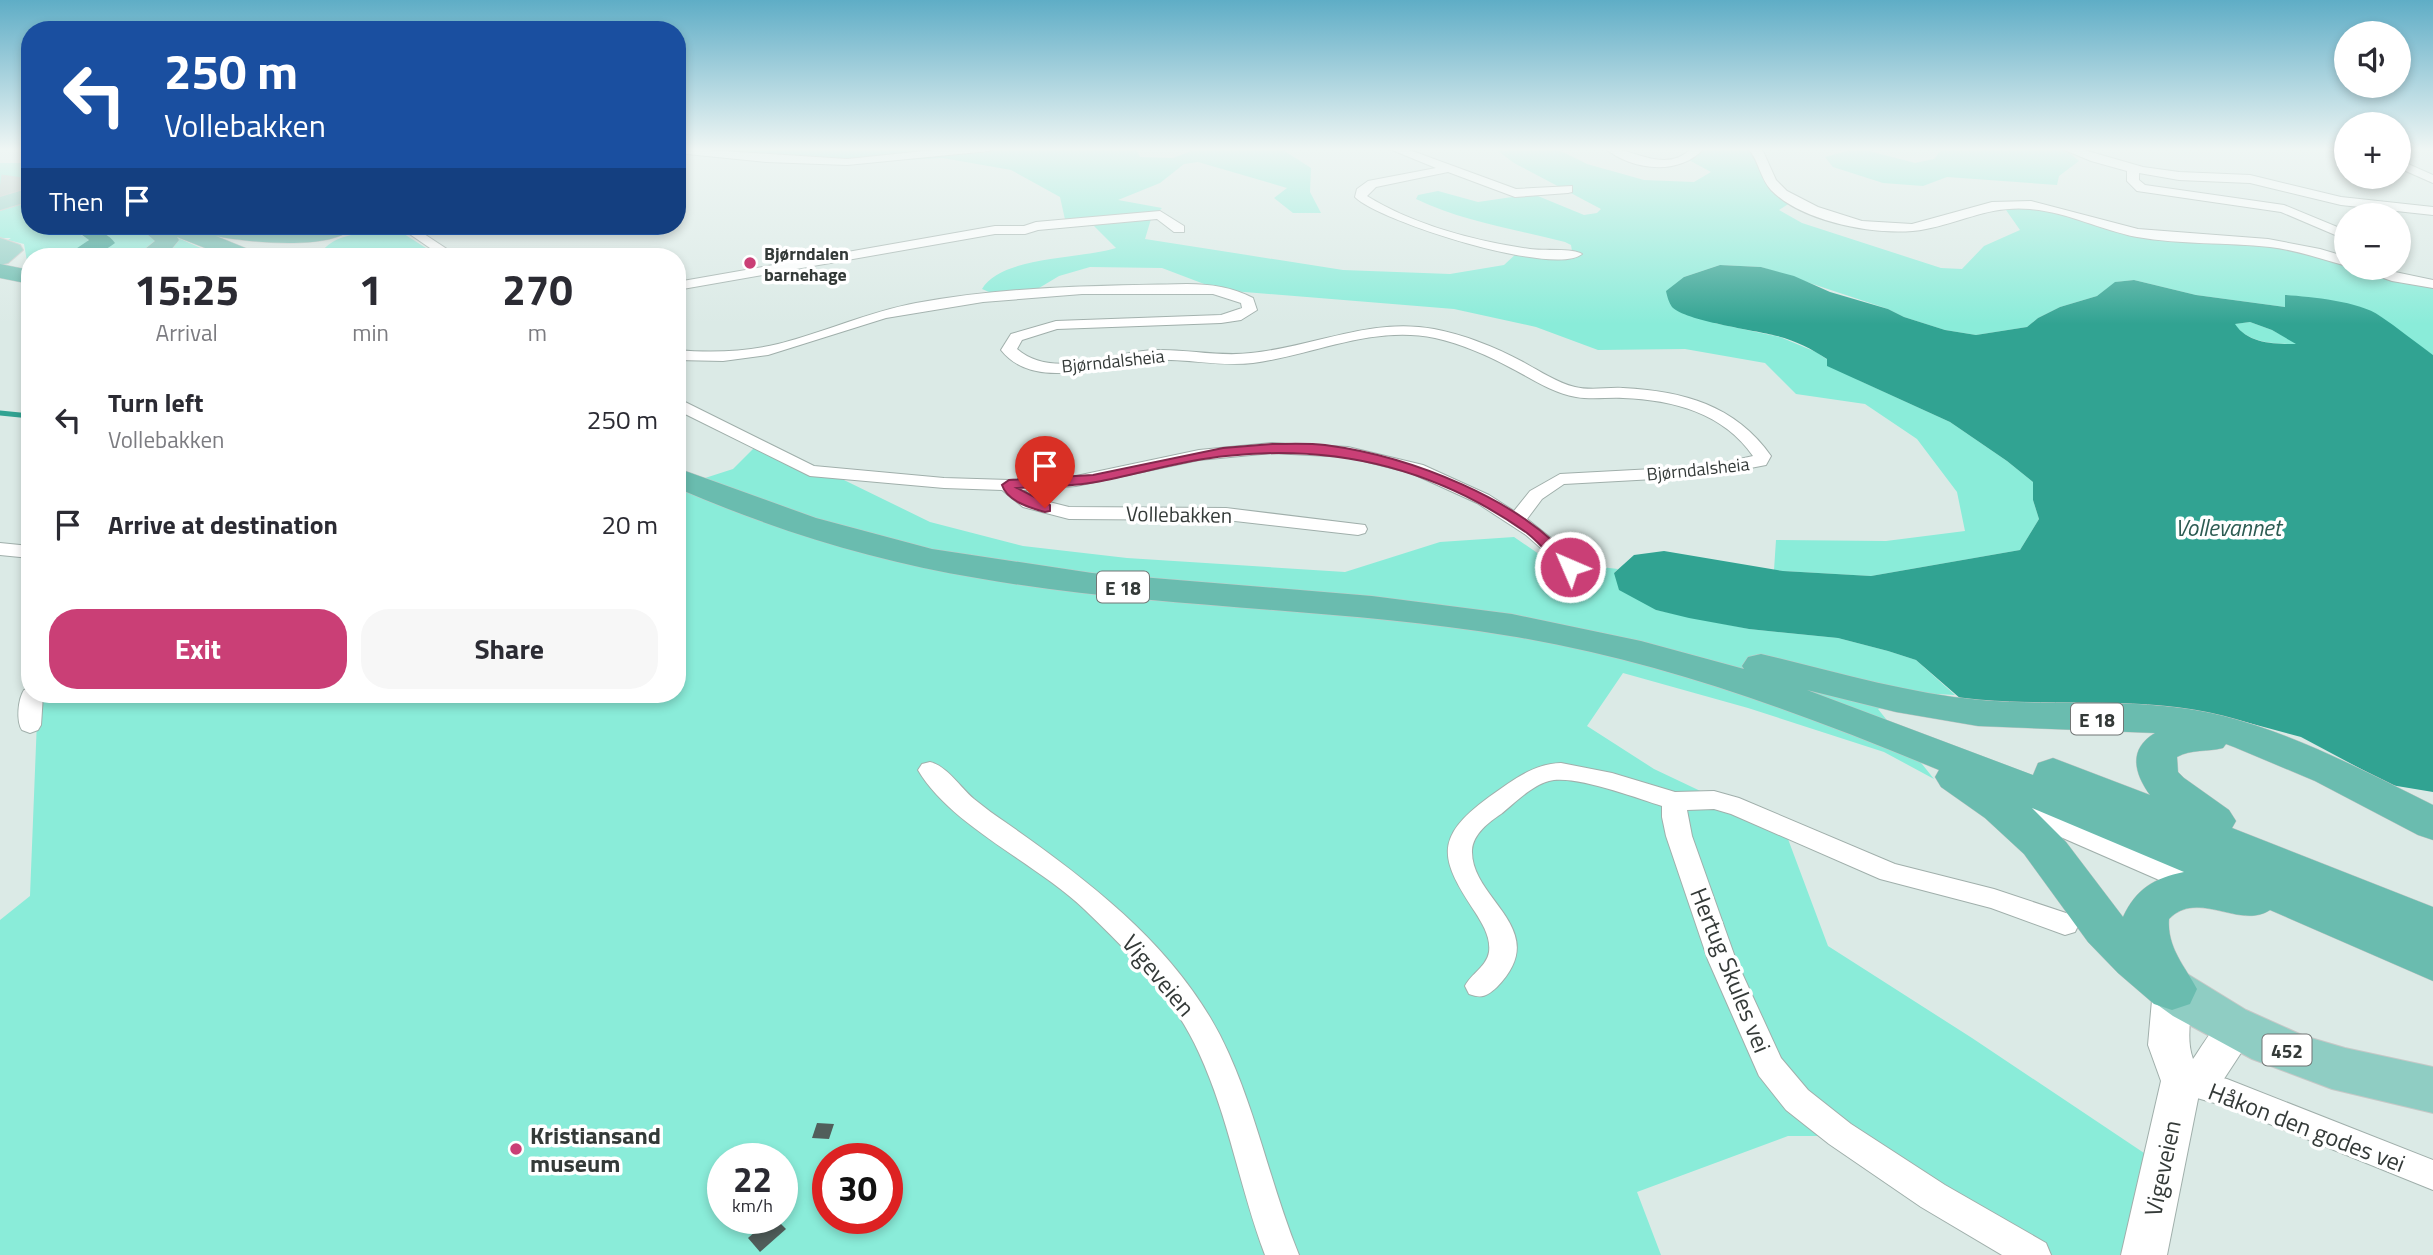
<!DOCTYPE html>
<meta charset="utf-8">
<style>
:root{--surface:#fff;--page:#f7f7f7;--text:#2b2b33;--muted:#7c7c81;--accent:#ca3f76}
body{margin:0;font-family:"Titillium Web",sans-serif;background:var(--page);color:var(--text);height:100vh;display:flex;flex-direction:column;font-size:26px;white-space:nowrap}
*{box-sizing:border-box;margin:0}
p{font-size:23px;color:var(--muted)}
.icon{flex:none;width:38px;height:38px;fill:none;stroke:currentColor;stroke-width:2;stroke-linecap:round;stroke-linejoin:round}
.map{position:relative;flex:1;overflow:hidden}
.drawer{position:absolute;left:21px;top:248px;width:665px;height:455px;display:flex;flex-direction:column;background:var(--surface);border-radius:28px;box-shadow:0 4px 10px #0003}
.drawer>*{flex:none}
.hud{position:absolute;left:21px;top:21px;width:665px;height:214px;border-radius:28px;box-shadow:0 4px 10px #0003;background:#1a4fa0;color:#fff;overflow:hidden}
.buttons{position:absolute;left:2334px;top:21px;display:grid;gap:14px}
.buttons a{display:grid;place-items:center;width:77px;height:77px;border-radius:50%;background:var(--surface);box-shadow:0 4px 10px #0003;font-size:35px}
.speed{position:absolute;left:707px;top:1143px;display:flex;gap:14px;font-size:35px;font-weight:700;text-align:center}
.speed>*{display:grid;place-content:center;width:91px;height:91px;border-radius:50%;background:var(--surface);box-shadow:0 4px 10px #0003;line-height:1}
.speed small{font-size:18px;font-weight:400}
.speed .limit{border:10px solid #d22;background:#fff;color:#111}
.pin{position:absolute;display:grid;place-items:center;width:60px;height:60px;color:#fff;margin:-72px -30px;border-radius:50% 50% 50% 0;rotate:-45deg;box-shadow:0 0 7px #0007}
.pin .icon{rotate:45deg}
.me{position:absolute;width:77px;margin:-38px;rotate:315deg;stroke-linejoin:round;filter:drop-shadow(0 0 5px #0008)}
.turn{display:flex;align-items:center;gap:24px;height:147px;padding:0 28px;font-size:32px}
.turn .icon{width:91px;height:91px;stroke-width:2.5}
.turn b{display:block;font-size:49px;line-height:60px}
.then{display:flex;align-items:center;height:66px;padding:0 28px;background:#0003;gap:14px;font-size:26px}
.eta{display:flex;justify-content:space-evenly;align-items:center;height:119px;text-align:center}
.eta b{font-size:42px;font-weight:700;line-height:49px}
.cta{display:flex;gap:14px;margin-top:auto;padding:14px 28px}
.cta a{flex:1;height:80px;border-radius:28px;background:var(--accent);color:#fff;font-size:28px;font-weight:700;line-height:80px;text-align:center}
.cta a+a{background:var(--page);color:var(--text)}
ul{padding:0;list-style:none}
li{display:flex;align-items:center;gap:21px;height:105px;padding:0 28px}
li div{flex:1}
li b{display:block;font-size:26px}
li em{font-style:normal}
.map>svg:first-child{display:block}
</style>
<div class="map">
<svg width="2433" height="1255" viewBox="0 0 2433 1255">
<rect width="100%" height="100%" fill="#dbeae6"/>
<g fill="#8aecd9" fill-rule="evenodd">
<path d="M696,148H1136L1140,157L1173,158L1199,148H1280L1311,168L1310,192L1321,213H1293L1274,198L1287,188L1198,162L1184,164L1160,183L1118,200L1162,208L1151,219L1145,239L1343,270L1450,274L1504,265L1518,252L1572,251L1571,245L1565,242C1515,229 1464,222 1416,199L1418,195L1438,191L1478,202L1533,194L1584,215L1597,213L1601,209L1514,163L1494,148H1555L1587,164L1644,180L1694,182L1711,172L1687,159L1696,148H1756L1765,155L1771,177L1793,201L1779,210L1802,223L1941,268L1962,269L1984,246L2020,230L2006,210L2008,206L2062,210L2136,232L2285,244L2347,262V268H2366L2433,285V355L2389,325L2380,316L2285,295V307L2196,295L2134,280L2116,282L2097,296L2060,307L2038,318L2027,327L1976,335L1945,330L1904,317L1888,309L1761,267L1720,265L1684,277L1714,323L1780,337L1816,352L1858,380L1950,422L2007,461L2033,482V500L2039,519L2020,550L1871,576L1783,571L1774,570L1776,540L1886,541L1965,531L1957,492L1917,439L1865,404L1796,394L1765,363L1685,349L1598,350L1536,327L1454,309L1220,290L1162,268L1090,267L1059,276L1029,294L1001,297L982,289C1001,256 1081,259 1116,248L1091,223L1066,224L1060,197L1011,170L943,158L860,162L686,151Z"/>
<polygon points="1858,148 1915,163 1934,159 1943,148 2006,150 2064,148 2079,161 2059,176 2057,185 1947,177 1923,186 1883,183 1833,167 1825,157"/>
<polygon points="0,163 30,163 30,190 0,198"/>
<path d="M30,199V226C50,226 70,228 88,239L87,243L64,257H30V262L27,261L24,244L8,240L11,238H0V211Z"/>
<polygon points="79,226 139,226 160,240 150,253 140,257 83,257 107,249 109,236"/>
<path d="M390,231L404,234L440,257H323L321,254C331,233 369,232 390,231Z"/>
<polygon points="176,237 221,257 156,257 165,253"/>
<path d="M2250,322L2272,330L2298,344C2276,344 2249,344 2234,324Z"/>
<path d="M762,440L930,522L1023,546L1127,558L1345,572L1440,542L1514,537L1549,561L1618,569L1614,573L1656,610L1749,629L1838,638L1888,651L1916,660L1955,695L1917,693L1878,709L1934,779L1884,752L1748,708L1623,673L1587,726L1654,769L1785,831L1828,946L1972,1038L2153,1159L2120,1255H2051L2037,1251L1846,1136H1788L1637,1192L1661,1255H0V920L30,896L38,695H677V487L733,469ZM723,1158H782V1218H723ZM828,1158H887V1218H828Z"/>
</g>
<g fill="#31a392" fill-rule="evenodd">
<path d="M50,226C71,226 102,224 115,243C100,255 83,257 64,257L89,240L82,235Z"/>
<path d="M1720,265L1761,267L1794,276L1830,292L1888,309L1904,317L1945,330L1976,335L2027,327L2038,318L2060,307L2097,296L2115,282L2134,280L2196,295L2285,307V295C2310,297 2359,301 2380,316C2398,328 2415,342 2433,355V792L2391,785L2301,737L2238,720L2032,714L1961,699L1916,660L1888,651L1838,638L1749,629L1689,618L1656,610L1619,590L1614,573L1634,555L1664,551L1783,571L1871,576L2020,550L2039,519L2033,500V482L2007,461L1950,422L1827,366V359C1812,349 1794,340 1777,336C1755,330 1685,321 1672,307C1669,303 1667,296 1666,291L1684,277ZM2250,322L2272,330L2296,344C2275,344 2248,344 2235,324Z"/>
</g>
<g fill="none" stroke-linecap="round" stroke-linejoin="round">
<polyline stroke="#31a392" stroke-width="5" points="0,413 30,416"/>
</g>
<g fill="#515e5b">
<polygon points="817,1123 834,1124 829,1139 812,1138"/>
<polygon points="771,1218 775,1218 786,1229 760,1252 748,1238"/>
</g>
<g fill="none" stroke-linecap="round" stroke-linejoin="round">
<polyline stroke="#bac7c3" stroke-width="23" stroke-dasharray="23 11" stroke-linecap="butt" points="0,186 30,190"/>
<g stroke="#a0afab" stroke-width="2">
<g id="minor">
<polygon points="677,148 847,159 954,148 995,148 989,151 847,165 766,162 677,153"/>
<path d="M1387,148H1404L1516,189L1572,186V192L1568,193L1515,197L1448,172L1376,187L1367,196C1414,225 1475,241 1530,249C1542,251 1574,248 1582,254C1555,277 1380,222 1355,197L1357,189L1368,181L1436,168Z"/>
<path d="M1605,148C1635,148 1665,175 1692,148H1704C1681,176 1631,171 1605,148Z"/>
<path d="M1748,148L1762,149L1776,180L1787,191L1818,207L1862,221L1912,224L1992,202L2031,201L2138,229L2268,239L2320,249L2347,257V266C2321,259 2297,250 2270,247C2226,242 2181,245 2137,237C2101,230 2067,212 2030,209C1992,205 1962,222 1926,229C1883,238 1803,223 1771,190C1760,178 1759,161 1748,148Z"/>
<polygon points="2060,148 2077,148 2143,167 2179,172 2250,175 2341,197 2433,207 2433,215 2341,205 2250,183 2179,180 2139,173 2139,180 2145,185 2284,205 2347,231 2347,240 2281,212 2137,191 2127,181 2127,171 2091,161"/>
<polygon points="2319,148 2347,148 2347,154"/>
<polygon points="2399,160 2433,175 2433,183 2399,168"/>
<polygon points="1160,211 1184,226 1184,232 1174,232 1157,219 1038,230 1025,234 995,234 677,290 677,282 995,226 1024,226 1036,222"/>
<polygon points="398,226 412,226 459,257 443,257"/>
<polygon points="2355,268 2376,268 2433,280 2433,288 2392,281"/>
<path d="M1187,284C1211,284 1232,287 1253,298L1257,310L1241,320L1221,323L1057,329L1022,340L1017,349C1054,381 1112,351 1156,350C1187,349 1219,357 1251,353C1313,347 1371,317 1434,329C1465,335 1495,347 1523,362C1540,371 1557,383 1575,387C1591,391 1607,387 1623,388C1683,391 1735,405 1771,456L1766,465L1709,476L1564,484L1542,499L1527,519L1566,550L1587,579L1584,583H1570L1552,558L1526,535L1477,503L1411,473L1348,457L1272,453L1199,460L1076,486L1023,490L1037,499L1069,507L1226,508L1365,525L1367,529L1365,533L1358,535L1226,520L1069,519L1023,507L1002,490L944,488L810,476L677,410V398L814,466L944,478L1009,480L1076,476L1199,450L1272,443L1348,447L1423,465L1489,495L1514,511L1530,491L1560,474L1709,466L1753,456C1723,413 1674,400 1623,398C1608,397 1592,400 1576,397C1553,393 1534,380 1513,369C1489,356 1462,344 1435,338C1372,325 1314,355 1253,363C1219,367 1186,358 1152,360C1106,362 1036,394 1001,350L1011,334L1056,321L1221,315L1242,308L1241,303L1213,294H1082L983,302L886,318L768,355L723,361L677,360V350C711,353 745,352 778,344C825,332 868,312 916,303C1006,286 1096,286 1187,284Z"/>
<polygon points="0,543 30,546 30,558 0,555"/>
<path d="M30,688V695H43L41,725L38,730L30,733L22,730C16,721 18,699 24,690Z"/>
<path d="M930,762C947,766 960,787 974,799C985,808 996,816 1008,824C1095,885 1185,954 1229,1054C1258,1119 1272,1189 1299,1255H1265C1240,1189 1229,1118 1199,1053C1174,997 1128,951 1084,909C1036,863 951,826 918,770L922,764Z"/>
<path d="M1561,763L1612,773L1675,792L1714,791L1739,798L1895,864L1994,889L2075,916L2079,924L2075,932L2065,935L1991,908L1880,879L1731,814L1714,809L1687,810L1692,836L1736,960L1781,1058L1808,1090L1851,1124L1945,1185L2046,1243L2051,1255H2002L1921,1207L1829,1144L1786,1110L1759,1076L1708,960L1666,836L1662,817V806C1637,798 1573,774 1549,781C1531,786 1515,803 1501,814C1489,822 1473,834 1472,850C1470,900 1554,929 1497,987C1487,996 1482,999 1469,994L1465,986C1471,974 1487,966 1489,952C1491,937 1482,923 1475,912C1440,859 1433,838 1489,797C1512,781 1532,764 1561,763Z"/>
<polygon points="2019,800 2207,879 2211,886 2207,893 2198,896 2189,893 2010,815 2007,809 2010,803"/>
<polygon points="2187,1070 2227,1079 2433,1160 2433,1190 2225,1106 2176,1092 2172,1083 2176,1074"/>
</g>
</g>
<g stroke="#a0afab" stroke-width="2">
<path id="tertiary" d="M2172,973L2185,978C2198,1003 2183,1032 2193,1059C2209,1037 2220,1007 2251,1018L2256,1030L2218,1088L2199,1094L2167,1255H2121L2161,1081L2148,1045L2153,989L2159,978Z"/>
</g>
<g stroke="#c6c8c7" stroke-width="2">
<g id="primary">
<polygon points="30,188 30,201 0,210 0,197"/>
<path d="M344,226H397L394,231C380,234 361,234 347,231Z"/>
<polygon points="0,238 20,245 23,250 8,263 0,265"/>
<polygon points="2172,969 2189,975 2246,1010 2304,1036 2345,1048 2433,1067 2433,1113 2332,1089 2252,1059 2173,1016 2155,1003 2148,989 2155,975"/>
</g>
</g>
<g stroke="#c6c8c7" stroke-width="1">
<g id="trunk">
<path d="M138,226H190L210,234L208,230L211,226L281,230L354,226C336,252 244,242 216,236L248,249L252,254L249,257H228L177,237L179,240L165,257H135L155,241Z"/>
<polygon points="0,264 30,270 30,284 0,278"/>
<path d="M677,468L816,518L932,549L1092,573L1372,596L1512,614L1641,641L1744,669L1742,666L1748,657L1761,654C1833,671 1905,693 1979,700C2060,707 2144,696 2223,716C2298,735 2364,771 2433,805V840L2418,835L2315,781L2234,747L2226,744L2223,748C2208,752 2191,749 2177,757L2178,772L2184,778L2229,810L2236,821L2232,828L2433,907V981L2270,910C2240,930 2198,889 2169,919C2167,948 2185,966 2197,989L2190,1004L2172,1010L2154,1004L2118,973L2088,942L2024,854L1985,818L1941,787L1935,777L1939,770C1801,713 1658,660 1510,636C1333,607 1153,609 977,578C874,561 774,530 677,488ZM1807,690L1896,712L1978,726L2155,733C2128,749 2134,773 2150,795L2053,758L2038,763L2033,775ZM2032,808L2184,872C2154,878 2136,889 2123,917L2066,842Z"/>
</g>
</g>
<use href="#minor" fill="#fff" fill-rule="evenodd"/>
<use href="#tertiary" fill="#fff" fill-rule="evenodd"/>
<use href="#primary" fill="#8fcdc3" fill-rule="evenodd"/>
<use href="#trunk" fill="#6abcaf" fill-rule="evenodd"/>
</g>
<linearGradient id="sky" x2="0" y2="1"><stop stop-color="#5fadc6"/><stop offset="0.46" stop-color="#eff6f4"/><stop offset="1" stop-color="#eff6f4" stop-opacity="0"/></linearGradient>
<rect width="2433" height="324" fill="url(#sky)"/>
<path fill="#ca3f76" stroke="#83294d" stroke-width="2" d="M1272,444C1289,444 1308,443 1325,445C1409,456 1524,499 1577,567L1570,572L1564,570C1552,558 1540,543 1527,533C1437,469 1336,444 1226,456C1183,460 1139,474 1096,482C1071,487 1043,486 1017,488L1050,505V511L1045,512C1030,508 1007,501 1002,485L1009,480L1093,475L1223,448Z"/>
<g fill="#ca3f76" stroke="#fff" stroke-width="2.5">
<circle cx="750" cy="263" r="7"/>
<circle cx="516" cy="1149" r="7"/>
</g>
<g text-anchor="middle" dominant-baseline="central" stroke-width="7" stroke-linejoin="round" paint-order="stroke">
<g font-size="18" font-weight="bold" fill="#343a38" stroke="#fff" text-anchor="start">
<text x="764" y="253">Bjørndalen<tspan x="764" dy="21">barnehage</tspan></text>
</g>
<g font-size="18" fill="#343a38" stroke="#fff">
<text transform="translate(1113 361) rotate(-6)">Bjørndalsheia</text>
<text transform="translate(1698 469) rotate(-6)">Bjørndalsheia</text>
</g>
<g fill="#fff" stroke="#717574" stroke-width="2">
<rect x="1097" y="571.5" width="52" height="31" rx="5"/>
<rect x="2071" y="703.5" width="52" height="31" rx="5"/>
<rect x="2262.5" y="1034.5" width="49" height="31" rx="5"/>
</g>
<g font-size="19" font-weight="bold" fill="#343a38">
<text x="1123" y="587">E 18</text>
<text x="2097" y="719">E 18</text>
<text x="2287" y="1050">452</text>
</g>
<g font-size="21" fill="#343a38" stroke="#fff">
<text transform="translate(1179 514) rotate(1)">Vollebakken</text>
</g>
<g font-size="23" font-style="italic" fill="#2c5b52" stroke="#fff">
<text x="2228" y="527">Vollevannet</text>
</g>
<g font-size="24" fill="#343a38" stroke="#fff">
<text transform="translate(1731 970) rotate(68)">Hertug Skules vei</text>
<text transform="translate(1159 975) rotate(50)">Vigeveien</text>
<text transform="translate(2307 1127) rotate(21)">Håkon den godes vei</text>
<text transform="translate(2162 1168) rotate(-78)">Vigeveien</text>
</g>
<g font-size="24" font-weight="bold" fill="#343a38" stroke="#fff" text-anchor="start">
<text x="530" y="1135">Kristiansand<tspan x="530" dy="28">museum</tspan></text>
</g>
</g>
</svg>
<div class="buttons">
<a><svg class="icon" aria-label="sound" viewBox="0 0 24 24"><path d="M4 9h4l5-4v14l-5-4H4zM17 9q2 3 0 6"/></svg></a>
<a>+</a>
<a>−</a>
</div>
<div class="speed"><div>22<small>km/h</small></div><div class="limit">30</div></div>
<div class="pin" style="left:1045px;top:508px;background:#d93025"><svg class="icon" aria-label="arrive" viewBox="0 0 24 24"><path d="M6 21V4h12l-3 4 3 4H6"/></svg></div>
<svg class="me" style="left:1570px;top:567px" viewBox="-20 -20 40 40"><circle r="17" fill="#ca3f76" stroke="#fff" stroke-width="3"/><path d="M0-11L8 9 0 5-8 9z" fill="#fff"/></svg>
<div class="hud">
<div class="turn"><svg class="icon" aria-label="left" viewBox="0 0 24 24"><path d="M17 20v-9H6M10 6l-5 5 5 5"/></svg><div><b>250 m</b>Vollebakken</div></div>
<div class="then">Then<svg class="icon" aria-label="arrive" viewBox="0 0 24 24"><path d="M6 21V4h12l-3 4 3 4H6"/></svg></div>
</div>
<section class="drawer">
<div class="eta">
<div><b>15:25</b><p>Arrival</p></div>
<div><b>1</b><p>min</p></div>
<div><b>270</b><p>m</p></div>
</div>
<ul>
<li><svg class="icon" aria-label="left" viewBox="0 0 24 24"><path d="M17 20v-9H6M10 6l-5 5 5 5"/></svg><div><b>Turn left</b><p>Vollebakken</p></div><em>250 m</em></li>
<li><svg class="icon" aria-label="arrive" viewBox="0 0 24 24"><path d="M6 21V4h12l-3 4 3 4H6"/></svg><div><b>Arrive at destination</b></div><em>20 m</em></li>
</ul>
<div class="cta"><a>Exit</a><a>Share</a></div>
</section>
</div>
